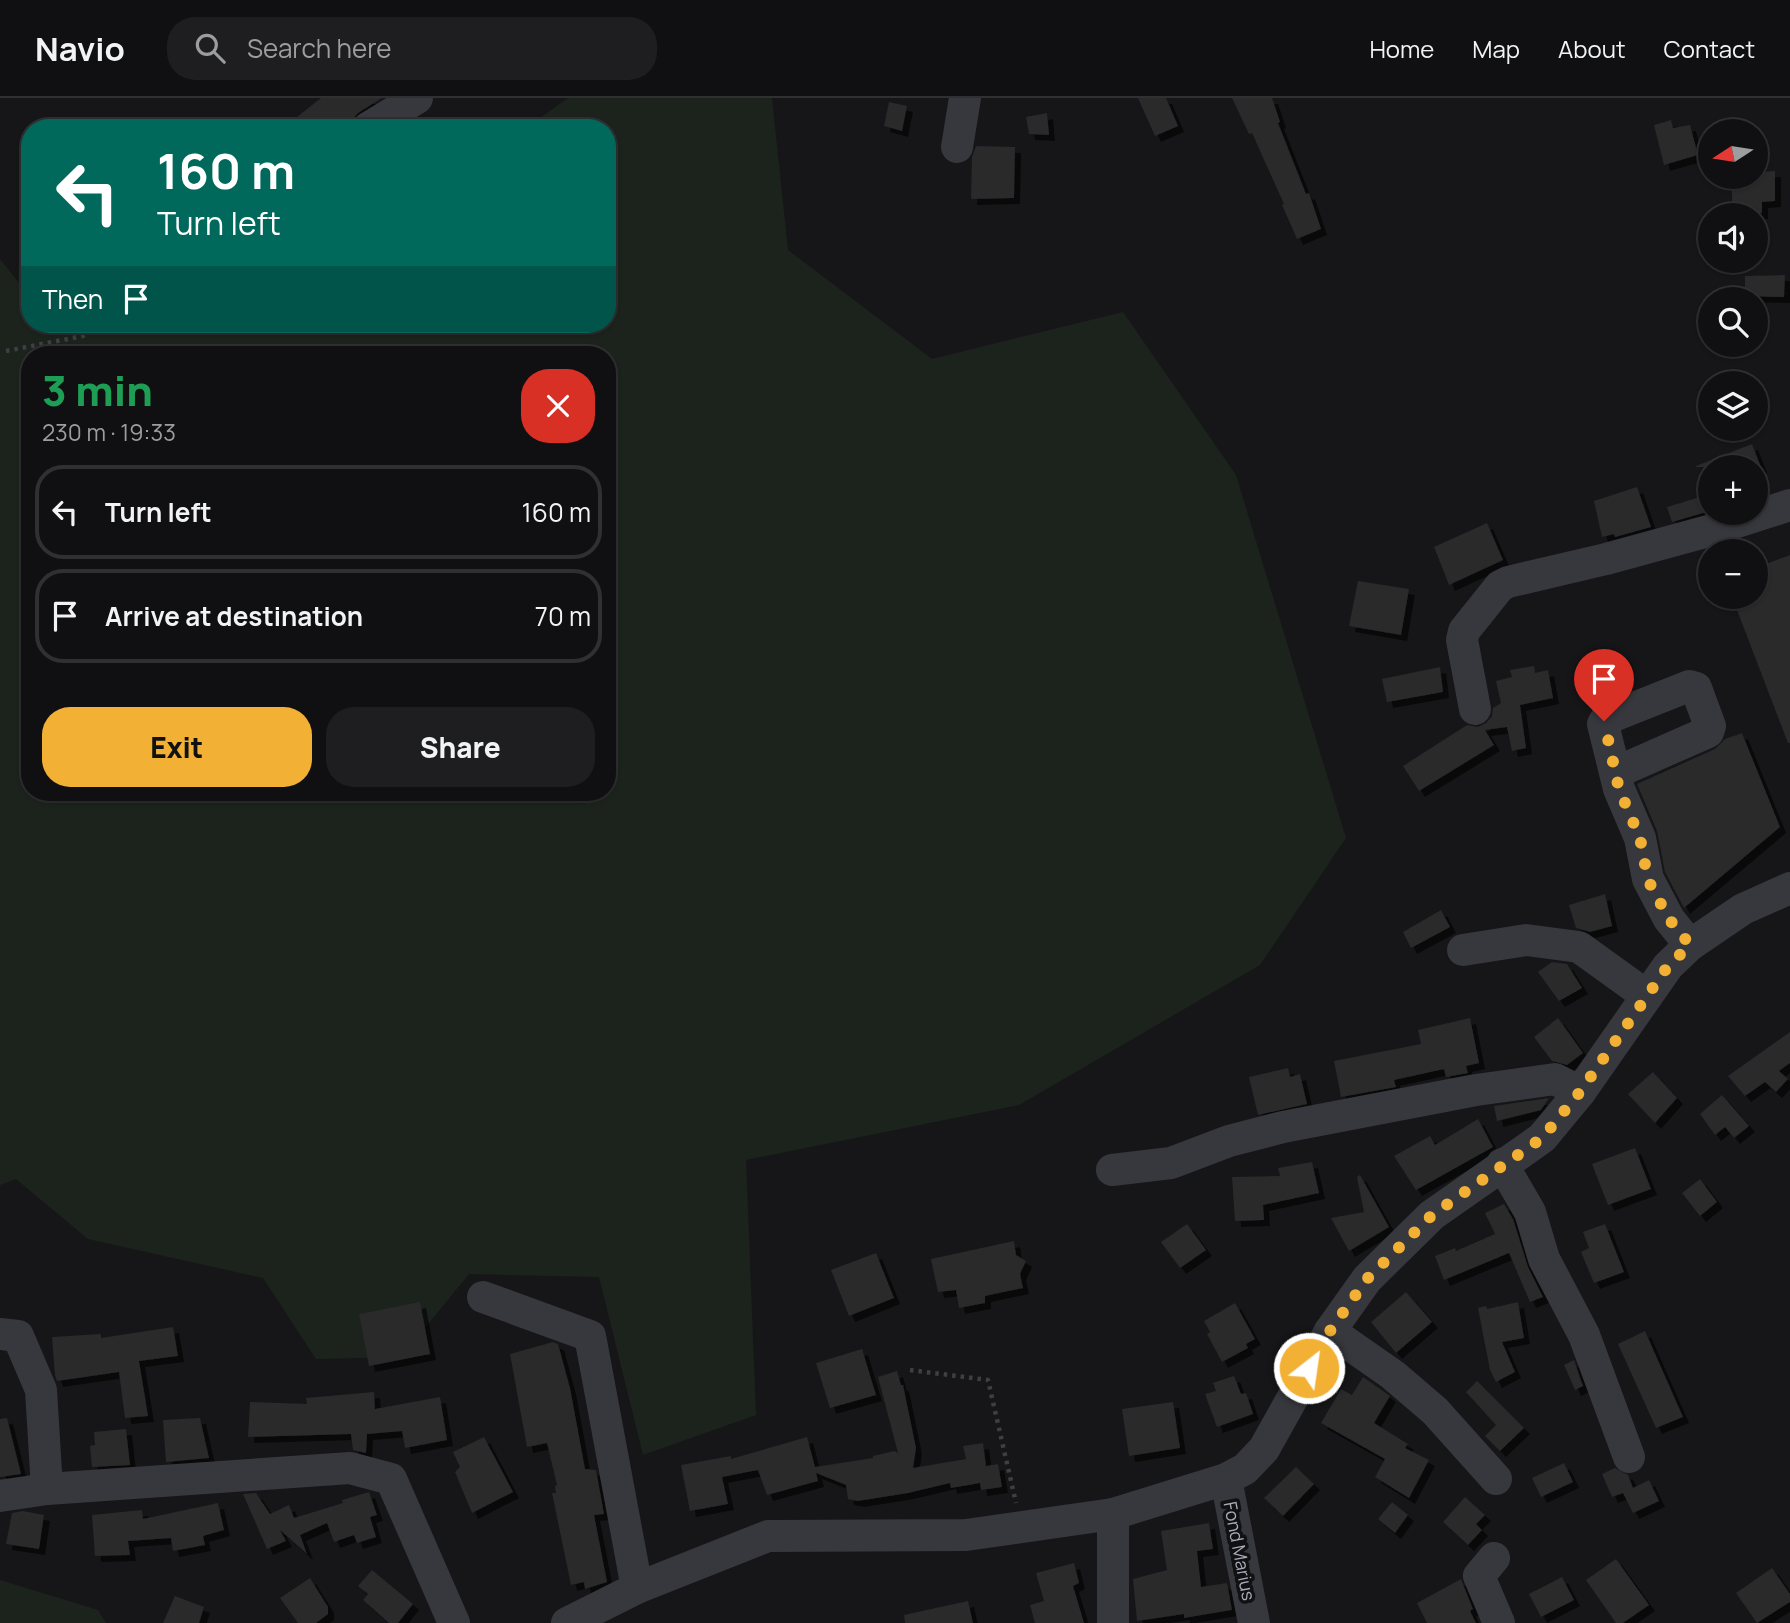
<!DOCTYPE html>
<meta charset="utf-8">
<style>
:root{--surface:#101012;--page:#1e1e20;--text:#f1f3f6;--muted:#9c9d9f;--line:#303032;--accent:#f2b134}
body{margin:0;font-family:Manrope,sans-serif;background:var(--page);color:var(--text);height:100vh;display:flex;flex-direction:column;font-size:26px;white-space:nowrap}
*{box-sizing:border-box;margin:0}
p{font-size:23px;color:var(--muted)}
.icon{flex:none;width:38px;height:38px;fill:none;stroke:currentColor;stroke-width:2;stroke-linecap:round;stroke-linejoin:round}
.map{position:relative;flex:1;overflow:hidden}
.sheet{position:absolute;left:21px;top:248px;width:595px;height:455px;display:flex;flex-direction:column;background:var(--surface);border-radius:28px;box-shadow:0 2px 5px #0004,0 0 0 2px var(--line)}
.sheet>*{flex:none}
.hud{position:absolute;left:21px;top:21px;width:595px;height:214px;border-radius:28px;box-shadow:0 2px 5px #0004,0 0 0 2px var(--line);background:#00695c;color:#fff;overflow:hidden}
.needle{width:46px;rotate:258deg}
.controls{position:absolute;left:1698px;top:21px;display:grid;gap:14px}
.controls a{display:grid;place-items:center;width:70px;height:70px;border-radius:50%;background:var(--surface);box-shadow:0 2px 5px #0004,0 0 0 2px var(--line);font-size:35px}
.pin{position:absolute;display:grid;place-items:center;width:60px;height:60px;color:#fff;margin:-72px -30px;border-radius:50% 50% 50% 0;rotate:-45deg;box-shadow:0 0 7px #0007}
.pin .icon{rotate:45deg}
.me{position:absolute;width:77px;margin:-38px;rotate:30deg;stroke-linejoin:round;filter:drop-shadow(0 0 5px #0008)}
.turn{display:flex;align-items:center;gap:24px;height:147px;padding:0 21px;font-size:32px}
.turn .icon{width:91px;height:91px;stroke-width:2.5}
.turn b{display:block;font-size:49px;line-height:60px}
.then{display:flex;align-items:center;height:66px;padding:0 21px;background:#0003;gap:14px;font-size:26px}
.round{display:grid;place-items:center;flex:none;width:74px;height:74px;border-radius:28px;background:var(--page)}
.head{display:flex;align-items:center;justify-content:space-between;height:119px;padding:0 21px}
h1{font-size:42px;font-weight:800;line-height:52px;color:#1e9e55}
.button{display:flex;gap:14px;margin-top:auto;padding:14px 21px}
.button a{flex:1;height:80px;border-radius:28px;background:var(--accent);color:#111;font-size:28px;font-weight:800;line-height:80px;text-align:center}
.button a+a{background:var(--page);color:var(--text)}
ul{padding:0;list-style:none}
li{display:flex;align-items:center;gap:21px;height:94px;margin:0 14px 10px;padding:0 7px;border:4px solid var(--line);border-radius:28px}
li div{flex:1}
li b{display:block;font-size:26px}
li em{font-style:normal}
header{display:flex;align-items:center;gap:42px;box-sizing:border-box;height:98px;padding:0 35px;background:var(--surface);border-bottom:2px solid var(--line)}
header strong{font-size:33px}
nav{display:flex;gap:38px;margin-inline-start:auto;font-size:24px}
.search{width:490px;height:63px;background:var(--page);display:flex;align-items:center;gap:18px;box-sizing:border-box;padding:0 24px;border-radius:28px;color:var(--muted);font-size:26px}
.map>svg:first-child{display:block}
</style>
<header>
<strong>Navio</strong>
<div class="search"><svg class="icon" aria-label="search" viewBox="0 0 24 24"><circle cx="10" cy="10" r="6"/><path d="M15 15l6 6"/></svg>Search here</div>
<nav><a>Home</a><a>Map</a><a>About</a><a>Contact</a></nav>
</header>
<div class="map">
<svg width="1790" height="1525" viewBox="0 0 1790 1525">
<defs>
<filter id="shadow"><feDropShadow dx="6" dy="6" stdDeviation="0" flood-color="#0009"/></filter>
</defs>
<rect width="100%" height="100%" fill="#161618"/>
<g fill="#1c231d" fill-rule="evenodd">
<path d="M568,0H772L788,152L932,261L1123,214L1236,377L1346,740L1260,867L1019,1007L746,1062L756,1317L643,1357L599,1179L469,1176L401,1259L316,1261L263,1180L88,1141L16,1081L0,1087V161L20,186L30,191V226H100L118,235L152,226H607V30H526ZM30,257H607V695H30Z"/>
<polygon points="0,1482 98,1512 106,1525 0,1525"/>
</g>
<g fill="#29292c" filter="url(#shadow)">
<polygon points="321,0 382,0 358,15 352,22 350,30 283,30"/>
<polygon points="1138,0 1166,0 1178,28 1155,38"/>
<polygon points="1232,0 1272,0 1280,24 1278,25 1306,96 1309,95 1321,131 1297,141 1282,107 1284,106 1252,35 1249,36"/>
<polygon points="889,4 907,8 902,33 884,28"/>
<polygon points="1047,15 1049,37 1029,36 1026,19"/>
<polygon points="1671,22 1673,30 1690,27 1698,57 1664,67 1654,27"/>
<polygon points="976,48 1015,49 1014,100 971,101 972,59"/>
<polygon points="1775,73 1775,103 1762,104 1762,115 1733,117 1731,79 1755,79 1755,74"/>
<polygon points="1785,177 1784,199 1745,198 1745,178"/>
<polygon points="1752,346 1761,369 1696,369 1696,368"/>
<polygon points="1637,389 1651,429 1615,439 1614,436 1602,439 1594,403"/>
<polygon points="1710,396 1710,413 1672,424 1667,409"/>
<polygon points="1487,425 1503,462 1449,487 1434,449"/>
<polygon points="1790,457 1790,645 1788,645 1732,499 1755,499 1755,470"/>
<polygon points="1358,483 1409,491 1401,537 1349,528"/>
<polygon points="1534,568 1535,575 1548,572 1553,600 1520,607 1526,650 1512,653 1507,629 1485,632 1494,647 1419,693 1403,668 1467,627 1478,629 1486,625 1492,618 1493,610 1501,605 1496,583 1512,579 1510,572"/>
<polygon points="1440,569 1443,594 1387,604 1382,581"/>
<polygon points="1742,635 1780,729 1684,810 1665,774 1657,733 1637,686 1715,651 1725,641"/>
<polygon points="1605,796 1612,828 1590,834 1576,830 1569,807"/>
<polygon points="1441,812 1450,829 1411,850 1403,834"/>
<polygon points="1552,864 1567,866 1582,890 1559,903 1538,874"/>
<polygon points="1470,920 1479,965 1466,968 1468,975 1446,979 1444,971 1394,982 1396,989 1341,999 1334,963 1421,946 1418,932"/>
<polygon points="1558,920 1583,955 1567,967 1552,963 1534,939"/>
<polygon points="1790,934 1790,965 1779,973 1788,981 1776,994 1765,984 1745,998 1728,978"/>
<polygon points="1288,970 1290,979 1300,976 1307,1006 1258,1017 1249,979"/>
<polygon points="1653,974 1677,1000 1655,1025 1628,996"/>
<polygon points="1722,997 1749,1028 1734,1040 1725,1029 1715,1037 1700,1016"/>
<polygon points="1549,1000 1541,1012 1497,1023 1494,1008"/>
<polygon points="1478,1021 1493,1049 1416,1092 1394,1058 1430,1038 1435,1047"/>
<polygon points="1635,1050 1651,1091 1608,1107 1592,1066"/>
<polygon points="1312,1064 1319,1095 1263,1107 1264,1122 1235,1123 1232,1079 1280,1078 1278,1070"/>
<polygon points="1360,1077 1389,1129 1349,1153 1331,1120 1364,1114 1357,1079"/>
<polygon points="1700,1081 1717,1104 1700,1118 1682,1095"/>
<polygon points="1504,1106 1513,1121 1528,1169 1543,1199 1530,1204 1509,1155 1444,1182 1435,1158 1455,1150 1456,1153 1495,1136 1485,1115"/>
<polygon points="1187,1126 1206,1152 1180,1170 1161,1144"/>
<polygon points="1605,1126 1624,1174 1594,1185 1581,1154 1589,1150 1583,1134"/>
<polygon points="1014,1143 1016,1157 1026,1163 1020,1176 1023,1190 985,1198 985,1205 959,1210 956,1192 938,1194 931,1161"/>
<polygon points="876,1155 894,1200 849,1218 831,1172"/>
<polygon points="1406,1194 1432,1224 1396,1255 1371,1224"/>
<polygon points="420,1204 430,1256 369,1268 359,1216"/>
<polygon points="1518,1204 1524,1240 1502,1244 1515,1274 1496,1284 1490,1272 1478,1210 1486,1208 1487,1211"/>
<polygon points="1235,1205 1255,1241 1246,1246 1248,1250 1222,1264 1207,1236 1210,1234 1204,1223"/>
<polygon points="173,1229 178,1258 139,1263 148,1318 125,1320 119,1274 57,1283 55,1277 52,1239 101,1236 101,1240"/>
<polygon points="1645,1233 1683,1319 1656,1330 1618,1246"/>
<polygon points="553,1244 558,1246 570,1290 585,1371 596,1372 604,1416 594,1417 607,1484 585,1491 584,1484 571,1487 552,1395 556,1395 555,1388 557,1387 547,1345 527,1349 510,1256"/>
<polygon points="862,1251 876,1297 830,1310 816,1265"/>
<polygon points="1574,1262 1583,1288 1575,1292 1564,1267"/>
<polygon points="897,1273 901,1287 903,1287 916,1350 913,1370 966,1361 963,1348 983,1345 986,1368 998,1366 1002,1389 981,1392 980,1385 951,1390 950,1385 908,1395 858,1403 848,1401 846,1387 816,1375 818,1383 767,1397 758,1372 722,1379 728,1406 690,1413 681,1367 731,1358 731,1361 807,1339 815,1369 873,1360 873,1358 894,1353 898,1355 878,1279"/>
<polygon points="1234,1278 1241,1296 1246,1295 1253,1316 1217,1329 1205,1296 1216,1293 1213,1285"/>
<polygon points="1363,1279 1390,1298 1374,1325 1408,1346 1405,1350 1429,1362 1409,1400 1375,1379 1385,1361 1321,1325 1341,1291 1352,1297"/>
<polygon points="1477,1283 1524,1330 1500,1353 1485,1338 1496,1327 1466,1294"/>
<polygon points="374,1294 375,1311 440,1299 447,1342 405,1350 402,1333 367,1336 366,1355 353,1352 351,1336 248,1339 250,1304 307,1306 306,1300"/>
<polygon points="1173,1304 1180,1350 1129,1358 1122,1311"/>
<polygon points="7,1320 21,1376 0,1379 0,1321"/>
<polygon points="200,1320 209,1360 166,1364 163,1322"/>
<polygon points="126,1331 130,1367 92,1369 90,1348 95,1347 94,1334"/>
<polygon points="484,1339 513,1394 472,1415 455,1374 460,1369 453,1354"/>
<polygon points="1564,1365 1573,1384 1541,1399 1532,1380"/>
<polygon points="1296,1369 1314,1386 1283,1418 1264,1400"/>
<polygon points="1615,1370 1628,1377 1633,1390 1649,1382 1659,1403 1633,1415 1623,1395 1612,1399 1602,1376"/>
<polygon points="369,1394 377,1417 370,1419 376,1439 357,1445 354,1437 334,1444 327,1425 300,1437 307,1456 280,1432 286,1443 267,1451 243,1396 256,1395 270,1416 289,1407 294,1420 343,1405 342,1402"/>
<polygon points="1465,1399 1485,1417 1476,1426 1482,1432 1468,1447 1443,1424"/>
<polygon points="1392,1404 1408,1417 1395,1435 1378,1421"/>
<polygon points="218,1405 224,1432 203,1438 205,1447 173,1453 171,1440 128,1443 130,1457 95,1458 92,1417 142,1412 143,1421"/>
<polygon points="23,1413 44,1417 39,1451 6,1446 12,1415"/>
<polygon points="1209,1425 1213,1451 1197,1453 1201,1489 1227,1485 1232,1512 1184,1520 1184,1516 1137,1523 1133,1481 1167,1472 1161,1433"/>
<polygon points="1616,1461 1649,1507 1623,1525 1616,1525 1586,1482"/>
<polygon points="1074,1465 1079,1485 1073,1488 1084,1525 1035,1525 1030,1507 1044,1503 1036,1475"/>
<polygon points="1772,1470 1790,1496 1790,1504 1757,1525 1736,1495"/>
<polygon points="372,1472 413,1506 398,1525 389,1525 363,1502 368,1496 358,1488"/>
<polygon points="1562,1479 1574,1502 1541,1519 1529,1496"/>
<polygon points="310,1480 328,1509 328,1516 316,1525 298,1525 280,1500"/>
<polygon points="1461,1481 1473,1511 1470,1513 1476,1525 1427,1525 1417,1505"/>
<polygon points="175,1498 204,1509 199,1525 163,1525"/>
<polygon points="968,1503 973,1525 905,1525 904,1517"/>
</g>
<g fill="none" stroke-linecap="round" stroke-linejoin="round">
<g stroke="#3d3f44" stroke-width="4.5" stroke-dasharray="3.5 5" stroke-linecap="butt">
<polyline points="6,253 83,238 98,226"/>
<polyline points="910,1272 988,1282 1016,1405"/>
</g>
<g stroke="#37383d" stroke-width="32">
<polyline points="368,30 417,0"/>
<polyline points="957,49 965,0"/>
<polyline points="1475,611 1462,542 1464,533 1500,488 1508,484 1606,461 1712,432 1790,407"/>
<polyline points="1615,675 1708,634 1710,628 1696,590 1689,588 1606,621 1603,626 1619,691 1640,740 1648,781 1669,821 1690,847"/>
<polyline points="1463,852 1526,842 1579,849 1647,898"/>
<polyline points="1502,1066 1530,1114 1544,1161 1584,1237 1629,1359"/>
<polyline points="1112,1072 1171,1065 1229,1043 1283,1029 1476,992 1555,981 1580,994"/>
<polyline points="483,1199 590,1238 637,1490"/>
<polyline points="1330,1233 1393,1277 1435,1313 1496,1381"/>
<polyline points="0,1236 18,1238 41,1292 47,1391"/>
<polyline points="1226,1381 1254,1525"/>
<polyline points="0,1398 47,1391 350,1370 391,1381 454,1525"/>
<polyline points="1494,1460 1479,1478 1499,1525"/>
<polyline points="567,1525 637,1490 768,1438 966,1437 1113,1416 1226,1381 1245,1371 1264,1351 1330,1233 1367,1181 1432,1117 1542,1040 1580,994 1668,868 1690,847 1743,811 1790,790"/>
<polyline points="1113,1525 1113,1416"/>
</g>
</g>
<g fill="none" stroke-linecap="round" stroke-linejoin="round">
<polyline stroke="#f2b134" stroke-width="12" stroke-dasharray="0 21.6" points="1309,1270 1330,1233 1367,1181 1432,1117 1542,1040 1580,994 1668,868 1690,847 1669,821 1648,782 1640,740 1619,691 1604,623"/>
</g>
<g text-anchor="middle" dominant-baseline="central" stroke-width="7" stroke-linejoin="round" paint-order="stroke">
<g font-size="18" fill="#a8adb8" stroke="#111113">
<text transform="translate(1240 1453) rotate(79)">Fond Marius</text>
</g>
</g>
</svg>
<div class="controls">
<a><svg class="needle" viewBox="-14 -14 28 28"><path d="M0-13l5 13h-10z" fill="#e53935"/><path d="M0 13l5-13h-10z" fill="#9c9d9f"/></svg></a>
<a><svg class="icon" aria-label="sound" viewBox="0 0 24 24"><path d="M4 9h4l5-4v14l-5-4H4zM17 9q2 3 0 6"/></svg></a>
<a><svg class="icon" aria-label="search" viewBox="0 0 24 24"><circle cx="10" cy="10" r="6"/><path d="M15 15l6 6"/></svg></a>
<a><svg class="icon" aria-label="layers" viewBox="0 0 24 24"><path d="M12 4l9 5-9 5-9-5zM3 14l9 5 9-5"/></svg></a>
<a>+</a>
<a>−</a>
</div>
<div class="pin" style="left:1604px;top:623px;background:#d93025"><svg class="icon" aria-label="arrive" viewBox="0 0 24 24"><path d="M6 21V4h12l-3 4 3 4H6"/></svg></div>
<svg class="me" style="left:1309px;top:1270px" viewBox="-20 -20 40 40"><circle r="17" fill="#f2b134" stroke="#fff" stroke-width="3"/><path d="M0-11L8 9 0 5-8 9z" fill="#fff"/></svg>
<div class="hud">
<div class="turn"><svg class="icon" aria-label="left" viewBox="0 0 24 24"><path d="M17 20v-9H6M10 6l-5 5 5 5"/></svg><div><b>160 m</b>Turn left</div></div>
<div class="then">Then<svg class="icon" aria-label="arrive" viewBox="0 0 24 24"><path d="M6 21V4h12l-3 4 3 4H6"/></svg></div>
</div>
<section class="sheet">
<div class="head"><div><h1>3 min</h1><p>230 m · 19:33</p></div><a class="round" style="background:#d93025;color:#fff"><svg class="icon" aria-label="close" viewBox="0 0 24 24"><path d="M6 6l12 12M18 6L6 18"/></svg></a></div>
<ul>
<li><svg class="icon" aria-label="left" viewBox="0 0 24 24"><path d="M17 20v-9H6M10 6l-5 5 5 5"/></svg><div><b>Turn left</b></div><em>160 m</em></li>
<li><svg class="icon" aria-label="arrive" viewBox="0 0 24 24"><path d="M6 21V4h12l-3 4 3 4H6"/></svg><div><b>Arrive at destination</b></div><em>70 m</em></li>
</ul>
<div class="button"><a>Exit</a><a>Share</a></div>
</section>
</div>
